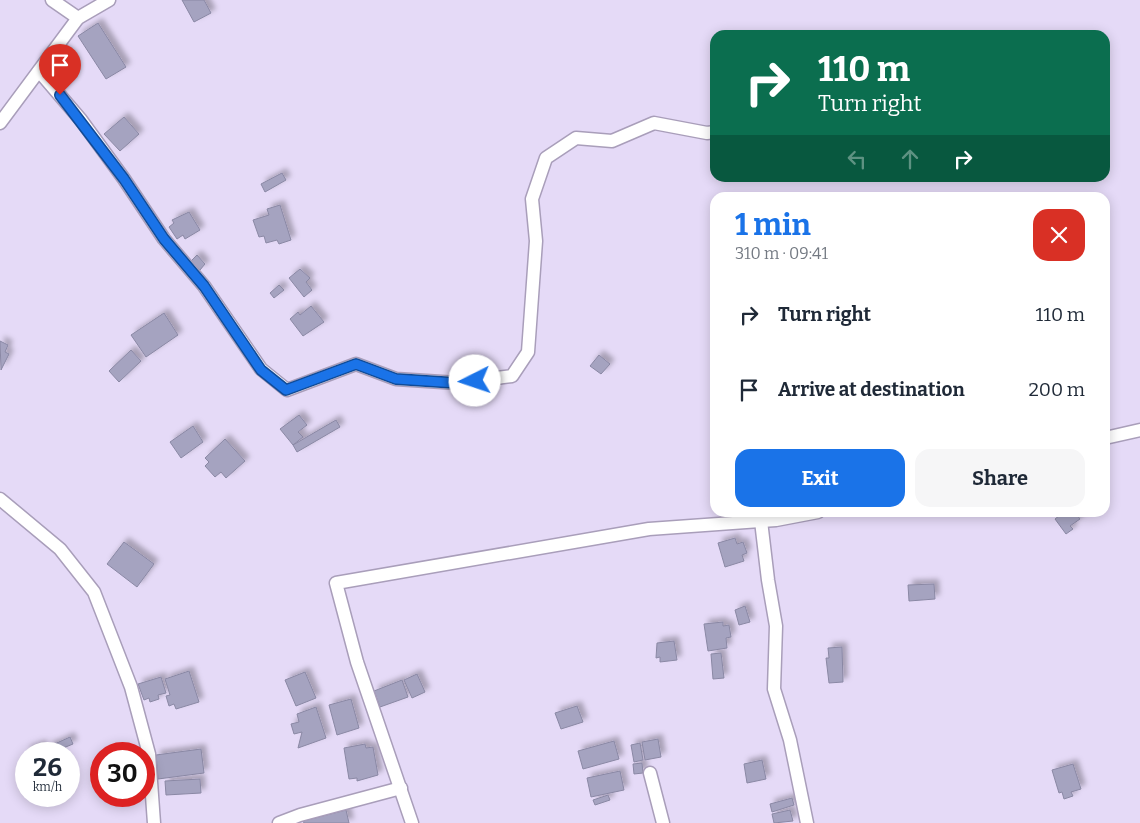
<!DOCTYPE html>
<meta charset="utf-8">
<style>
:root{--surface:#fff;--page:#f6f6f7;--text:#1f2937;--muted:#747a83;--accent:#1a73e8}
body{margin:0;font-family:Bitter,serif;background:var(--page);color:var(--text);height:100vh;display:flex;flex-direction:column;font-size:19px;white-space:nowrap}
*{box-sizing:border-box;margin:0}
p{font-size:16px;color:var(--muted)}
.icon{flex:none;width:28px;height:28px;fill:none;stroke:currentColor;stroke-width:2;stroke-linecap:round;stroke-linejoin:round}
.map{position:relative;flex:1;overflow:hidden}
.drawer{position:absolute;left:710px;top:192px;width:400px;height:325px;display:flex;flex-direction:column;background:var(--surface);border-radius:15px;box-shadow:0 2px 12px #0003}
.drawer>*{flex:none}
.banner{position:absolute;left:710px;top:30px;width:400px;height:152px;border-radius:15px;box-shadow:0 2px 12px #0003;background:#0b6e4f;color:#fff;overflow:hidden}
.speed{position:absolute;left:15px;top:742px;display:flex;gap:10px;font-size:25px;font-weight:700;text-align:center}
.speed>*{display:grid;place-content:center;width:65px;height:65px;border-radius:50%;background:var(--surface);box-shadow:0 2px 12px #0003;line-height:1}
.speed small{font-size:12px;font-weight:400}
.speed .limit{border:8px solid #d22;background:#fff;color:#111}
.pin{position:absolute;display:grid;place-items:center;width:42px;height:42px;color:#fff;margin:-51px -21px;border-radius:50% 50% 50% 0;rotate:-45deg;box-shadow:0 0 5px #0007}
.pin .icon{rotate:45deg}
.me{position:absolute;width:55px;margin:-28px;rotate:266deg;stroke-linejoin:round;filter:drop-shadow(0 0 4px #0008)}
.turn{display:flex;align-items:center;gap:18px;height:105px;padding:0 25px;font-size:22px}
.turn .icon{width:65px;height:65px;stroke-width:2.5}
.turn b{display:block;font-size:35px;line-height:42px}
.lanes{display:flex;align-items:center;height:48px;padding:0 25px;background:#0003;justify-content:center;gap:25px;direction:ltr}
.lanes .off{opacity:.35}
.round{display:grid;place-items:center;flex:none;width:52px;height:52px;border-radius:15px;background:var(--page)}
.head{display:flex;align-items:center;justify-content:space-between;height:85px;padding:0 25px}
h1{font-size:30px;font-weight:700;line-height:38px;color:var(--accent)}
.action{display:flex;gap:10px;margin-top:auto;padding:10px 25px}
.action a{flex:1;height:58px;border-radius:15px;background:var(--accent);color:#fff;font-size:20px;font-weight:700;line-height:58px;text-align:center}
.action a+a{background:var(--page);color:var(--text)}
ul{padding:0;list-style:none}
li{display:flex;align-items:center;gap:15px;height:75px;padding:0 25px}
li div{flex:1}
li b{display:block;font-size:19px}
li em{font-style:normal}
.map>svg:first-child{display:block}
</style>
<div class="map">
<svg width="1140" height="823" viewBox="0 0 1140 823">
<defs>
<filter id="shadow"><feDropShadow dx="4.5" dy="-4.5" stdDeviation="2.5" flood-color="#0004"/></filter>
</defs>
<rect width="100%" height="100%" fill="#e5daf7"/>
<g fill="#a5a3c0" stroke="#8a88a4" filter="url(#shadow)">
<polygon points="182,0 204,0 211,13 194,22"/>
<polygon points="98,23 126,67 106,79 78,36"/>
<polygon points="124,117 139,134 120,151 104,134"/>
<polygon points="282,173 286,180 265,192 261,184"/>
<polygon points="280,205 291,240 279,244 277,240 266,243 264,236 259,237 253,220 269,215 267,209"/>
<polygon points="189,212 200,230 185,239 183,235 177,239 169,227 174,223 172,220"/>
<polygon points="197,255 205,264 200,270 191,261"/>
<polygon points="300,269 310,278 306,282 312,290 304,297 289,278"/>
<polygon points="279,285 284,290 274,298 270,293"/>
<polygon points="311,306 324,322 303,336 290,319 298,312 300,315"/>
<polygon points="164,313 178,335 146,357 131,335"/>
<polygon points="0,341 8,345 5,352 9,354 1,370"/>
<polygon points="131,350 141,361 119,382 109,371"/>
<polygon points="599,355 610,364 601,374 590,366"/>
<polygon points="299,415 307,425 298,432 303,437 293,445 280,429"/>
<polygon points="336,420 340,427 297,452 293,445"/>
<polygon points="193,426 203,442 181,458 170,442"/>
<polygon points="225,439 245,461 226,478 221,472 215,477 205,466 209,462 205,458"/>
<polygon points="1064,512 1075,512 1080,519 1070,526 1073,529 1066,534 1055,519"/>
<polygon points="735,538 737,544 743,542 747,553 742,555 744,561 725,567 718,543"/>
<polygon points="124,542 154,564 137,587 107,564"/>
<polygon points="934,584 935,599 909,601 908,585"/>
<polygon points="745,606 750,622 739,625 735,610"/>
<polygon points="723,622 723,626 729,625 731,637 726,638 727,648 708,651 704,624"/>
<polygon points="674,641 677,660 660,662 660,657 656,658 657,643"/>
<polygon points="842,647 843,682 829,683 826,658 829,658 828,648"/>
<polygon points="721,653 724,678 713,679 711,654"/>
<polygon points="189,671 199,702 176,709 174,704 169,706 166,696 170,695 165,679"/>
<polygon points="305,672 316,698 296,706 285,680"/>
<polygon points="417,674 425,692 412,698 404,680"/>
<polygon points="161,677 166,693 158,695 159,699 150,702 149,698 144,700 138,684"/>
<polygon points="402,680 408,697 380,707 374,691"/>
<polygon points="351,699 359,728 337,735 329,705"/>
<polygon points="577,706 583,722 561,729 555,713"/>
<polygon points="316,707 326,738 298,748 302,732 294,734 291,724 299,722 297,714"/>
<polygon points="70,737 73,744 51,753 48,747"/>
<polygon points="658,739 661,757 645,760 642,742"/>
<polygon points="614,741 619,759 583,769 578,751"/>
<polygon points="640,743 643,760 634,762 631,745"/>
<polygon points="365,744 366,748 373,747 378,775 357,781 357,778 349,779 344,748"/>
<polygon points="41,745 45,754 27,754 26,751"/>
<polygon points="201,749 204,773 158,779 156,755"/>
<polygon points="762,760 766,779 747,783 744,764"/>
<polygon points="642,763 643,773 634,774 633,764"/>
<polygon points="1073,764 1081,789 1071,792 1073,796 1064,799 1062,792 1059,793 1052,770"/>
<polygon points="620,771 624,790 591,797 587,778"/>
<polygon points="200,779 201,793 166,795 165,781"/>
<polygon points="608,795 610,800 595,805 593,800"/>
<polygon points="792,798 794,805 772,812 770,804"/>
<polygon points="346,810 349,823 304,823 303,821"/>
<polygon points="790,810 793,821 774,823 772,814"/>
</g>
<g fill="none" stroke-linecap="round" stroke-linejoin="round">
<g stroke="#a99eba" stroke-width="15">
<g id="street">
<polyline points="52,0 78,18"/>
<polyline points="39,71 81,120 124,179 164,239 204,286 261,369 287,390 356,364 396,379 457,383 512,376 528,352 536,241 532,199 546,158 576,138 612,141 654,123 707,133 715,132"/>
<polyline points="0,123 78,18 109,0"/>
<polyline points="1105,438 1140,430"/>
<polyline points="0,499 60,549 94,592 131,687 149,754 154,823"/>
<polyline points="761,521 768,580 776,626 774,689 790,740 807,823"/>
<polyline points="650,773 663,823"/>
<polyline points="279,823 300,815 401,788"/>
<polyline points="412,823 357,662 336,583 649,529 776,520 818,512"/>
</g>
</g>
<use href="#street" stroke="#fff" stroke-width="12"/>
</g>
<g fill="none" stroke-linecap="round" stroke-linejoin="round">
<g stroke="#114b97" stroke-width="12">
<polyline id="route" points="60,95 124,179 164,239 204,286 261,370 286,390 356,364 396,379 456,383 475,381"/>
</g>
<use href="#route" stroke="#1a73e8" stroke-width="9"/>
</g>
</svg>
<div class="speed"><div>26<small>km/h</small></div><div class="limit">30</div></div>
<div class="pin" style="left:60px;top:95px;background:#d93025"><svg class="icon" aria-label="arrive" viewBox="0 0 24 24"><path d="M6 21V4h12l-3 4 3 4H6"/></svg></div>
<svg class="me" style="left:475px;top:381px" viewBox="-20 -20 40 40"><circle r="19" fill="#fff"/><path d="M0-13L10 11 0 6-10 11z" fill="#1a73e8"/></svg>
<div class="banner">
<div class="turn"><svg class="icon" aria-label="right" viewBox="0 0 24 24"><path d="M7 20v-9h11M14 6l5 5-5 5"/></svg><div><b>110 m</b>Turn right</div></div>
<div class="lanes"><svg class="icon off" aria-label="left" viewBox="0 0 24 24"><path d="M17 20v-9H6M10 6l-5 5 5 5"/></svg><svg class="icon off" aria-label="ahead" viewBox="0 0 24 24"><path d="M12 20V5M6 11l6-6 6 6"/></svg><svg class="icon" aria-label="right" viewBox="0 0 24 24"><path d="M7 20v-9h11M14 6l5 5-5 5"/></svg></div>
</div>
<section class="drawer">
<div class="head"><div><h1>1 min</h1><p>310 m · 09:41</p></div><a class="round" style="background:#d93025;color:#fff"><svg class="icon" aria-label="close" viewBox="0 0 24 24"><path d="M6 6l12 12M18 6L6 18"/></svg></a></div>
<ul>
<li><svg class="icon" aria-label="right" viewBox="0 0 24 24"><path d="M7 20v-9h11M14 6l5 5-5 5"/></svg><div><b>Turn right</b></div><em>110 m</em></li>
<li><svg class="icon" aria-label="arrive" viewBox="0 0 24 24"><path d="M6 21V4h12l-3 4 3 4H6"/></svg><div><b>Arrive at destination</b></div><em>200 m</em></li>
</ul>
<div class="action"><a>Exit</a><a>Share</a></div>
</section>
</div>
